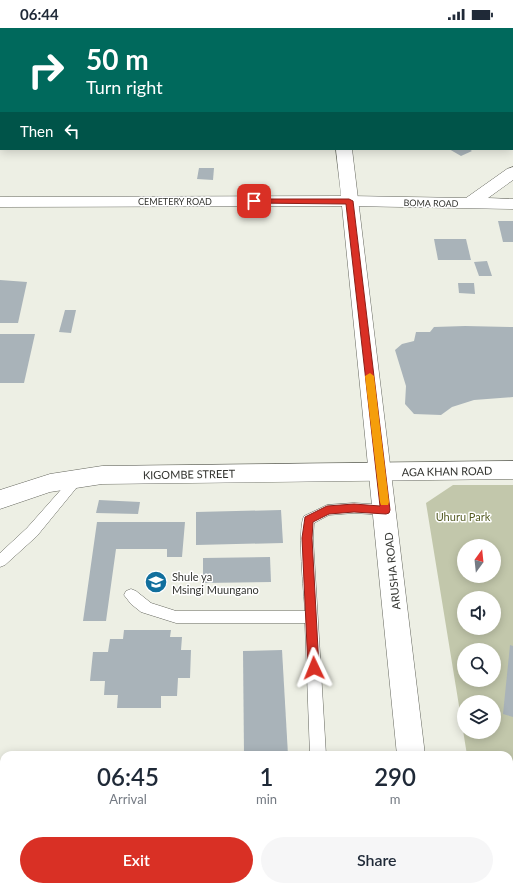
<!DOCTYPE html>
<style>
:root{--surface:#fff;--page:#f6f6f7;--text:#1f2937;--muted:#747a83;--accent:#d93025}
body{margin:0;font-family:Lato,sans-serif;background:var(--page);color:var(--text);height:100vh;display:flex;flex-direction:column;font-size:15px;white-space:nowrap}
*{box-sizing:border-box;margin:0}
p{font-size:13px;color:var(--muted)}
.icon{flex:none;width:22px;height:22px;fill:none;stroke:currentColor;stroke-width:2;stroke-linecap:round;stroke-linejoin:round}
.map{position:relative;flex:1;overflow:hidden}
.details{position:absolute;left:0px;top:723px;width:513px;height:140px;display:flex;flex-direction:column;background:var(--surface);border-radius:12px 12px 0 0;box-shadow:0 2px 10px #0003}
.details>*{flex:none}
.hud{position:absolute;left:0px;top:0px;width:513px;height:122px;box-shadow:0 2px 10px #0003;background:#00695c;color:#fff;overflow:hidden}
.needle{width:26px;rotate:15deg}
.controls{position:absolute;left:457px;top:511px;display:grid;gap:8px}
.controls a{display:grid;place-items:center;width:44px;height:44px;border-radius:50%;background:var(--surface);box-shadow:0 2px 10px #0003;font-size:20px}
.pin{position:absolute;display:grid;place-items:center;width:34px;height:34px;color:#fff;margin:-17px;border-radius:8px;box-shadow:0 2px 6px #0006}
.me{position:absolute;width:44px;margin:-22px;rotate:358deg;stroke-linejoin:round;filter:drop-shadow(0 0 3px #0008)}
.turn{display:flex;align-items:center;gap:14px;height:84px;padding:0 20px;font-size:18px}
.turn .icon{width:52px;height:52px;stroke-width:2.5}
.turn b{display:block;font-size:28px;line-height:34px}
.then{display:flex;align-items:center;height:38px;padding:0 20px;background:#0003;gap:8px;font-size:15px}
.eta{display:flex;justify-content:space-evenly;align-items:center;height:68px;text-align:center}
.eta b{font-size:24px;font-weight:600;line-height:28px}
.primary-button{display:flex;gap:8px;margin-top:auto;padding:8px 20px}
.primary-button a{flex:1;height:46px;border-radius:24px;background:var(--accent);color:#fff;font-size:16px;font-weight:600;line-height:46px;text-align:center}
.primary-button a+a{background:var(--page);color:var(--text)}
.status{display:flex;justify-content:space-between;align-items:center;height:28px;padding:0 20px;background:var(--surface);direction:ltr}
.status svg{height:11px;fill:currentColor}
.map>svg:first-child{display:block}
</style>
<div class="status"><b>06:44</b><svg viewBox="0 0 49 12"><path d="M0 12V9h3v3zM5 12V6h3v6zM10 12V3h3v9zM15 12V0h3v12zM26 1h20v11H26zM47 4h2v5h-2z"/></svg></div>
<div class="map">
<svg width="513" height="863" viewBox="0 0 513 863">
<rect width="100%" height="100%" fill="#edefe4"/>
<path fill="#c2c7ab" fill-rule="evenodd" d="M453,457H513V863H487V859H509V727H467L426,475ZM464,518H494V548H464ZM464,570H494V600H464ZM464,622H494V652H464ZM464,674H494V704H464Z"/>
<g fill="#a9b3b9">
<polygon points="449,121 469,121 472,123 461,128"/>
<polygon points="199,140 214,140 213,152 197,151"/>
<polygon points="498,193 513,193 513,214 503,214"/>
<polygon points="434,211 466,211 471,232 438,232"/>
<polygon points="487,233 492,248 479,248 474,234"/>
<polygon points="0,252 27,254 18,295 0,295"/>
<polygon points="458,255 474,255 475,266 459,265"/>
<polygon points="65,282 76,282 71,305 59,304"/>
<polygon points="465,298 513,299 513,369 474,372 452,379 441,387 414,386 405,376 406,358 395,322 402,316 414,313 416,304 430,304 434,299"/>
<polygon points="0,306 35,306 24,355 0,355"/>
<polygon points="99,472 140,474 138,486 96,485"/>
<polygon points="281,482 283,515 196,517 196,484"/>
<polygon points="97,494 185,494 182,529 167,529 167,521 116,521 106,593 83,593"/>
<polygon points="270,529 271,554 203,555 203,530"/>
<polygon points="124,602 171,602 170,609 182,609 181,622 191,622 190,650 178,650 177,668 161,668 161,680 117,680 118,667 104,667 105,653 90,653 93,624 108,624 110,611 123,611"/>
<polygon points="510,617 513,618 513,689 503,686"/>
<polygon points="282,622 288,727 244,727 243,623"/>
<rect x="246" y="859" width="48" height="4"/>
</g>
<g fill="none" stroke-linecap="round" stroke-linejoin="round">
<g stroke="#65675e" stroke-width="1">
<g id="service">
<rect x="0" y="33" width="1" height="4"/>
<polygon points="78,445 82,447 84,450 82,453 37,508 5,537 0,539 0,525 27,500 74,447"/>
<path d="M354,475L385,477L389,478L391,482L389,486L385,487L354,485L329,487L314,495L313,510L326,727H310L305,595H176L141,584L131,576L124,567L126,563L131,561L136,563L151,575L176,583H305C304,564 297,502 304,488L327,477Z"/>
<rect x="312" y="859" width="16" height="4"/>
</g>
</g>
<g stroke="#65675e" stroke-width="1">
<g id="minor">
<polygon points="512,92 513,93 513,103 512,102"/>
<polygon points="513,139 513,152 488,170 513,171 513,181 349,178 343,177 340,173 343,169 349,168 466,170 507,141"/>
<polygon points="513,433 513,451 102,456 50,464 0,481 0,462 50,446 102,438"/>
</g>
</g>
<g stroke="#65675e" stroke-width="1">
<g id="secondary">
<rect x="323" y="0" width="14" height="1"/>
<polygon points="336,121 352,121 425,727 397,727 342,178 0,179 0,169 341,168"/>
<rect x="411" y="859" width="30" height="4"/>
</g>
</g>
<use href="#service" fill="#fff" fill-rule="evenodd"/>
<use href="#minor" fill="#fff" fill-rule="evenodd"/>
<use href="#secondary" fill="#fff" fill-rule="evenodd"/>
</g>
<polygon fill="#d93025" stroke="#8d1f18" points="254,171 349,171 353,173 390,482 389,485 386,486 354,484 329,486 313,494 312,510 319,640 317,644 314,645 310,644 308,640 302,510 305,489 327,478 354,476 380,478 346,176 251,175 251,172"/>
<polygon fill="#f59e0b" points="370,345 374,348 389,474 388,477 381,477 380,474 365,348"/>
<defs>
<g id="school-disc" transform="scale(1.15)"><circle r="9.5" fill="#116f9d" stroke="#fff"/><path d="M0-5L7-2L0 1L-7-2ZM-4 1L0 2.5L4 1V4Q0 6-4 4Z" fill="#fff"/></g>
</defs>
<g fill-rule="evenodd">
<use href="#school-disc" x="156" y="554"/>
</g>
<g text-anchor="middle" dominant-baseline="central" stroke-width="3" stroke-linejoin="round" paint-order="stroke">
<g font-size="9" fill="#343531" stroke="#fff">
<text x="175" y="173">CEMETERY ROAD</text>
<text transform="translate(431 175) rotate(1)">BOMA ROAD</text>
</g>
<g font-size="11" fill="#343531" stroke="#fff">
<text transform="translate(447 443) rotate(-1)">AGA KHAN ROAD</text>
<text transform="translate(189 446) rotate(-1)">KIGOMBE STREET</text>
<text transform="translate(392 543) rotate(-96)">ARUSHA ROAD</text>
</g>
<g font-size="11" fill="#555c25" stroke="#fff">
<text x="463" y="488">Uhuru Park</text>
</g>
<g font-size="11" fill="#343531" stroke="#fff" text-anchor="start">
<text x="172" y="548">Shule ya<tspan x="172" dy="13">Msingi Muungano</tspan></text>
</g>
</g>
</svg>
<div class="controls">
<a><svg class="needle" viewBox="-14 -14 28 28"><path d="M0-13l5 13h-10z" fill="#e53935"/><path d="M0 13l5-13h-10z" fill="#747a83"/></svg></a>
<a><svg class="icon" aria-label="sound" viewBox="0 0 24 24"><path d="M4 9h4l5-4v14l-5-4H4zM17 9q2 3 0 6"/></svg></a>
<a><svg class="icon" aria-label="search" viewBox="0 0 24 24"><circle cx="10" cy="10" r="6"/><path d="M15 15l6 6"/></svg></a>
<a><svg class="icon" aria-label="layers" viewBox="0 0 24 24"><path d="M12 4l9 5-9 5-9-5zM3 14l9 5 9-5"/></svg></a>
</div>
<div class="pin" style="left:254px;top:173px;background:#d93025"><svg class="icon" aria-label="arrive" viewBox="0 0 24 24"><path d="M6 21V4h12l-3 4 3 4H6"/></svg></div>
<svg class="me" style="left:314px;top:640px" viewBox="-20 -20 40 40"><path d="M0-17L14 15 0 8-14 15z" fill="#d93025" stroke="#fff" stroke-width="4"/></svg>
<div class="hud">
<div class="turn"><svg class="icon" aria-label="right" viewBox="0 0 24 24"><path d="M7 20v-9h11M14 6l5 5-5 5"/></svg><div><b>50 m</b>Turn right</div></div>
<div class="then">Then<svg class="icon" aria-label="left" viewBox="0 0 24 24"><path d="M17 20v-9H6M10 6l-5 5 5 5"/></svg></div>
</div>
<section class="details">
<div class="eta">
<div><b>06:45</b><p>Arrival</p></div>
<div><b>1</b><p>min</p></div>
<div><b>290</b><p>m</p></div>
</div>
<div class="primary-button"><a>Exit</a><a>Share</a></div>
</section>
</div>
